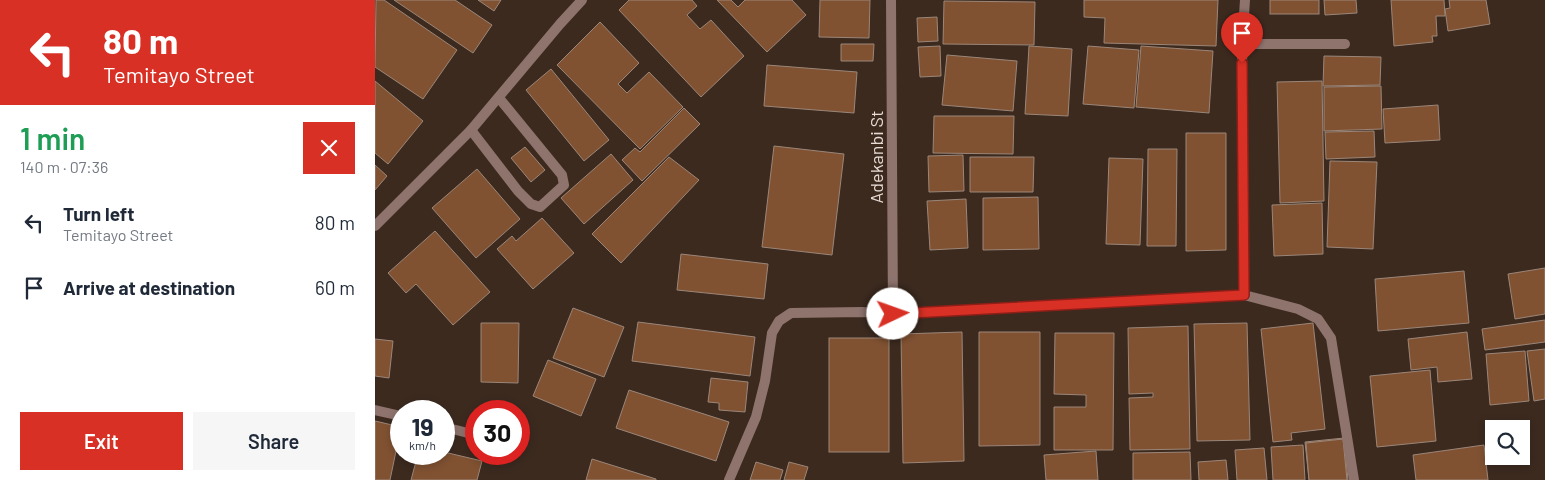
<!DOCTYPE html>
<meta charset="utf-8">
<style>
:root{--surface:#fff;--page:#f6f6f7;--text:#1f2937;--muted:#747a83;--accent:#d93025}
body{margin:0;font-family:Barlow,sans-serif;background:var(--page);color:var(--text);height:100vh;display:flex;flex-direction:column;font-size:19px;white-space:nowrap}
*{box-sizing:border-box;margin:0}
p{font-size:16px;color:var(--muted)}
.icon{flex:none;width:28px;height:28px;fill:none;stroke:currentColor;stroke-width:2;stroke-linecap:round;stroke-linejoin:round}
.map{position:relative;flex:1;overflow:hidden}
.drawer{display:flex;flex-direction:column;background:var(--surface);width:375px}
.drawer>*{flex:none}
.top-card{background:#d93025;color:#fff;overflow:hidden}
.buttons{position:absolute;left:1110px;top:420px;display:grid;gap:10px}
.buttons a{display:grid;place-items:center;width:45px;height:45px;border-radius:0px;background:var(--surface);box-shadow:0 2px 8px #0003;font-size:25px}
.speed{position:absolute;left:15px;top:400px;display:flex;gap:10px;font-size:25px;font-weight:700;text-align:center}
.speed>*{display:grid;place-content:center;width:65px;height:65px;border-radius:50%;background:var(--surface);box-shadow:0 2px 8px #0003;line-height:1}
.speed small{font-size:12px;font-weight:400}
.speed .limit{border:8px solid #d22;background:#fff;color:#111}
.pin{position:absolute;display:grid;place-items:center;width:42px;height:42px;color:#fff;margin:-51px -21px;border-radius:50% 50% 50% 0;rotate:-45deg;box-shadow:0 0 5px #0007}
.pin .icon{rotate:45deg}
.me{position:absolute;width:55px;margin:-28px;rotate:87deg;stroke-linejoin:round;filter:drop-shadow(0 0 4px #0008)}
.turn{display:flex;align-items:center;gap:18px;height:105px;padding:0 20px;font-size:22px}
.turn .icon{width:65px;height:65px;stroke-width:2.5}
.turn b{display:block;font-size:35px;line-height:42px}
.round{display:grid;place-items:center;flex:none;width:52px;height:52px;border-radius:0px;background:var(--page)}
.head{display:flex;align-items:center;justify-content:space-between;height:85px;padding:0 20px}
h1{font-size:30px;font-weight:600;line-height:38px;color:#1e9e55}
.button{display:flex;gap:10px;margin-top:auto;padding:10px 20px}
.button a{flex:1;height:58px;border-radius:0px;background:var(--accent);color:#fff;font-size:20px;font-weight:600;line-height:58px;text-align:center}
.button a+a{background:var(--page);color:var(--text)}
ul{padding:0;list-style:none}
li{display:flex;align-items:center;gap:15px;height:65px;padding:0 20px}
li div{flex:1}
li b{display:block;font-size:19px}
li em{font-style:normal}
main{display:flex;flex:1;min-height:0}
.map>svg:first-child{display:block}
</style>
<main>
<section class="drawer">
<div class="top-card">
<div class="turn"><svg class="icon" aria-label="left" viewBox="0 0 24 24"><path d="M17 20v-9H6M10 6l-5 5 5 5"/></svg><div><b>80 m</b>Temitayo Street</div></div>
</div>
<div class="head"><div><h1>1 min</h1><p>140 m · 07:36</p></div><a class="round" style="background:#d93025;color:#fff"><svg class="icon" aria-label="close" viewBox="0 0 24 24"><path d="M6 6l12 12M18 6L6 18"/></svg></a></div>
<ul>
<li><svg class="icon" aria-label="left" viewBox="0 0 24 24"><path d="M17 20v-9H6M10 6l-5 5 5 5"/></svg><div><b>Turn left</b><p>Temitayo Street</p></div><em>80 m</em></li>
<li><svg class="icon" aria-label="arrive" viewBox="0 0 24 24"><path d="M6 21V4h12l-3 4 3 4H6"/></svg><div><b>Arrive at destination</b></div><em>60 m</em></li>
</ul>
<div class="button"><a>Exit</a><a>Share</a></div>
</section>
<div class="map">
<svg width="1170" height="480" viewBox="0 0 1170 480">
<rect width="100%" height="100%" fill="#3c2a1f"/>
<g fill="#815232" stroke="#9b8679">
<polygon points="1,0 9,0 82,50 48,99 0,67"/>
<polygon points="19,0 80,0 117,25 98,53"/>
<polygon points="103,0 126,0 119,11"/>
<polygon points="254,0 317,0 322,6 312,15 325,29 336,20 369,56 326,97 244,10"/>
<polygon points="342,0 356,0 363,7 370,0 417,0 431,15 392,52"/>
<polygon points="445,0 495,0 494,38 444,37"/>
<polygon points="709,0 843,0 841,46 729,43 730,18 709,17"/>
<rect x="895" y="0" width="49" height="14"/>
<polygon points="949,0 981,0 982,13 950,15"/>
<polygon points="1016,0 1069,0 1070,16 1061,16 1062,36 1057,36 1058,42 1019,46"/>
<polygon points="1074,0 1111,0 1115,24 1073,31 1070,9 1075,8"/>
<polygon points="569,1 660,2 659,45 568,44"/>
<polygon points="562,17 563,41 543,42 542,18"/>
<polygon points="225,22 264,63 243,84 252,93 274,72 308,107 265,149 182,65"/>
<polygon points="466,44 499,44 498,61 466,61"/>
<polygon points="565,46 566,76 545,77 543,47"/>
<polygon points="654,46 697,49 693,116 650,114"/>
<polygon points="713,46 764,50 759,108 708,104"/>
<polygon points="766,46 838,51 834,113 761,107"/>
<polygon points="572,55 642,61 638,111 567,105"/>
<polygon points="949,56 1006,57 1005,85 948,86"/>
<polygon points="392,65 482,72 479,113 389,106"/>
<polygon points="176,69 234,140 209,161 151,90"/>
<polygon points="0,81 48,121 13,164 0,153"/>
<polygon points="947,81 949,201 905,203 902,82"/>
<polygon points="1006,86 1007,129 949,131 949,87"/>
<polygon points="1063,105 1065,140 1010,143 1008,109"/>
<polygon points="309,108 325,124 267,181 247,160 260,148 265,152"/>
<polygon points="559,116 639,116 638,154 558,153"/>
<polygon points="999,131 1000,157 951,159 950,132"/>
<polygon points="811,133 851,133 851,250 811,251"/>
<polygon points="399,146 469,154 457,255 387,247"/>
<polygon points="150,147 170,170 156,182 136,158"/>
<polygon points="773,149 802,149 801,246 772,246"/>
<polygon points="236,154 258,180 209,224 186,198"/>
<polygon points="588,155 589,191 554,192 553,156"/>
<polygon points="294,157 324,180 246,263 217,234"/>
<polygon points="595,157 659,157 658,192 595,192"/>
<polygon points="734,158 768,159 765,245 731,244"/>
<polygon points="955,161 1002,162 998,249 952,247"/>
<polygon points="0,165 12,176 0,190"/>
<polygon points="102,169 145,219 101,258 57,208"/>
<polygon points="663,197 664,249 608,250 608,198"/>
<polygon points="591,199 593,248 555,250 552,201"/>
<polygon points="947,203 948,254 899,256 897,205"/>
<polygon points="167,218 199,253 158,289 122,249 137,236 141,241"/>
<polygon points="60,231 115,292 78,325 41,284 31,293 13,273"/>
<polygon points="306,254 393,264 389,299 302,290"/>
<polygon points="1170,268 1170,314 1140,319 1133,274"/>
<polygon points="1089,271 1094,323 1003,331 1000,279"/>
<polygon points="198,308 249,327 229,377 178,358"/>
<polygon points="1170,320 1170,342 1110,350 1107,329"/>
<polygon points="263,322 380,337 375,376 257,361"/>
<polygon points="106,323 144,323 143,383 106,382"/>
<polygon points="872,323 875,440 822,441 819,324"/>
<polygon points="938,323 950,429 916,433 917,440 898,442 886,329"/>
<polygon points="813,326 815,449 755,450 754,398 778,397 778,393 754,394 753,328"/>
<polygon points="587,332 589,461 528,463 526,334"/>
<polygon points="604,332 665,332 665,445 604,446"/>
<polygon points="1092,332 1097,379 1063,382 1062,367 1036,370 1033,339"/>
<polygon points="680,333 739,333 738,450 679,450 679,407 711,407 711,395 679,394"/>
<rect x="454" y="338" width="60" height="114"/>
<polygon points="0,339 18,341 14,378 0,376"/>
<polygon points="1170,349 1170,399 1159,401 1152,351"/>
<polygon points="1150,351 1154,401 1115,405 1111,354"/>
<polygon points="173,360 221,379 206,416 158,396"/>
<polygon points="1055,370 1061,441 1002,447 995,376"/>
<polygon points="336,378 373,382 370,412 344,410 344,403 333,402"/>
<polygon points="254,390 354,422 341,461 241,428"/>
<polygon points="0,421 26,427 15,480 0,480"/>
<polygon points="969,438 973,480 934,480 930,442"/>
<polygon points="968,439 972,480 934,480 931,443"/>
<polygon points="928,445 930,480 898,480 896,447"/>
<polygon points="1109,445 1113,480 1041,480 1038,455"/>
<polygon points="889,448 892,480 862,480 860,450"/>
<polygon points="721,451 723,480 671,480 669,455"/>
<polygon points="69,452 107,461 102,480 36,480 43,454 69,454"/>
<polygon points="815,452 816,480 758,480 758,453"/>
<polygon points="217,459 281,479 281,480 211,480"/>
<polygon points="851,460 853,480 824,480 823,462"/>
<polygon points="381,462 408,470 405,480 375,480"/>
<polygon points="414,462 433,467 429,480 409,480"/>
</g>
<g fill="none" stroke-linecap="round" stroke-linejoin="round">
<g stroke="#8f746e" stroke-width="10">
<polyline points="516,0 518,314"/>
<polyline points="867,44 970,44"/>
<polyline points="96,130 143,191 156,204 165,207 189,185 187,175 124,98"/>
<polyline points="0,226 96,130 185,24 207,0"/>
<polyline points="869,295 867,44 870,0"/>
<polyline points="0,410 26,416"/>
<polyline points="69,427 101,435"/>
<polyline points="354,480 381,417 390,381 397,333 404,321 416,313 487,312 518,314 869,295 923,309 943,319 956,338 979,480"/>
</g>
</g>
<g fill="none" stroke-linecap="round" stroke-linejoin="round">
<g stroke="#8d1f18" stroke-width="12">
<polyline id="route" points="518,314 869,295 867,63"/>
</g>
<use href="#route" stroke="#d93025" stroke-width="9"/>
</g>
<g text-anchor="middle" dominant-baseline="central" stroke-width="5" stroke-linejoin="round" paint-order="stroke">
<g font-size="18" fill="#e8dcd5" stroke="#3c2a1f">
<text transform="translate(501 157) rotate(-90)">Adekanbi St</text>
</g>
</g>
</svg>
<div class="buttons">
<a><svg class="icon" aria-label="search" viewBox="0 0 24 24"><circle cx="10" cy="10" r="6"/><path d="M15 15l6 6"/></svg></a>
</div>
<div class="speed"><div>19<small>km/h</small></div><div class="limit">30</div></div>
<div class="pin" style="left:867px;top:63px;background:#d93025"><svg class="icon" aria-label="arrive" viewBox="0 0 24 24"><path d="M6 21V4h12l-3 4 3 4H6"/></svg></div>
<svg class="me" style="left:518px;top:314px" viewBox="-20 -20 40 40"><circle r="19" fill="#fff"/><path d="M0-13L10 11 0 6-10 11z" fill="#d93025"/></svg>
</div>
</main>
